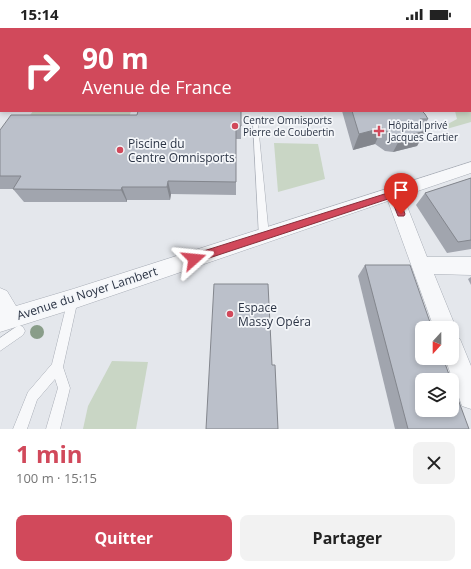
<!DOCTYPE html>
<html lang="fr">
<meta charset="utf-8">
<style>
:root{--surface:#fff;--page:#f2f2f2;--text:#222;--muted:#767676;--accent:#d1495b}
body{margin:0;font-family:"Open Sans",sans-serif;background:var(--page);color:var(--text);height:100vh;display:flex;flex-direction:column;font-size:15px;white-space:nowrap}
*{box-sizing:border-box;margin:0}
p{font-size:13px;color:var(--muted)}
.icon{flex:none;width:22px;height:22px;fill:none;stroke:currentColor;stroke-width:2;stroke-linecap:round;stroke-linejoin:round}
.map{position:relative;height:401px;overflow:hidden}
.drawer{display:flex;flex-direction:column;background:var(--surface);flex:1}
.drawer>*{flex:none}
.banner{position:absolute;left:0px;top:0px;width:471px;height:84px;box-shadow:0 2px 6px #0003;background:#d1495b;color:#fff;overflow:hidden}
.needle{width:26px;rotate:201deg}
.controls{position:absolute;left:415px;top:293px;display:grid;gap:8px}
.controls a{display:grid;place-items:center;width:44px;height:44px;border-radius:8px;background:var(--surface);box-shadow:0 2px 6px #0003;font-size:20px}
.pin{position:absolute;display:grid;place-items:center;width:34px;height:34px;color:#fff;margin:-41px -17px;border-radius:50% 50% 50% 0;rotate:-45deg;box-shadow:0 0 4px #0007}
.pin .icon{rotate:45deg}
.me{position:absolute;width:44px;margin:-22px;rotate:72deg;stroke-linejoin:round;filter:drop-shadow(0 0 3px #0008)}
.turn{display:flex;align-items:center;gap:14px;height:84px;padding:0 16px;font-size:18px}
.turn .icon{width:52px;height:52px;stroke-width:2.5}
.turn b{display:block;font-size:28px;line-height:34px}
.round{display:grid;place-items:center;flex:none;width:42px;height:42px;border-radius:8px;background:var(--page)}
.summary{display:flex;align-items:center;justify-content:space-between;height:68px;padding:0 16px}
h1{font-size:24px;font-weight:700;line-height:30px;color:var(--accent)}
.button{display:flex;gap:8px;margin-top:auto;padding:8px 16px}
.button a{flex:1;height:46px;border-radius:8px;background:var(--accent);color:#fff;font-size:16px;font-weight:700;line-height:46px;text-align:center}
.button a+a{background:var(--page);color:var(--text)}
.status{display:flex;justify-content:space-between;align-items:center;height:28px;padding:0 20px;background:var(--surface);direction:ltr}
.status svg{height:11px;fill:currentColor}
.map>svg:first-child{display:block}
</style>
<div class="status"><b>15:14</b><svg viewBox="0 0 49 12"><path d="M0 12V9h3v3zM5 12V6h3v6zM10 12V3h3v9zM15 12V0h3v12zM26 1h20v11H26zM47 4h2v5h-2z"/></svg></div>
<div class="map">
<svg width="471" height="401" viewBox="0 0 471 401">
<rect width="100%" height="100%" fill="#e4e7ec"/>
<g fill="#c9d6c5">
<polygon points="362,0 471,0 471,94 443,102 441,95 446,97 457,91 455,83 470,83 470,1 361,1"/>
<polygon points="33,83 131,83 128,94 26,93"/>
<polygon points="274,115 318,116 325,151 278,164"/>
<polygon points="112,333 148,334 136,401 83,401 88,378"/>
</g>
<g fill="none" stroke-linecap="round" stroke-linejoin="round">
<g stroke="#a9aeb7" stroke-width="1">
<g id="lane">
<rect x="53" y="0" width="4" height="1"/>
<rect x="399" y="0" width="6" height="1"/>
<polygon points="0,69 1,69 0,75"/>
<rect x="470" y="69" width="1" height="5"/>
<polygon points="253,95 257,95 258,97 269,208 267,211 261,211 259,208"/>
<polygon points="73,266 77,268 78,271 63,339 70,360 60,401 46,401 58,360 55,351 37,372 27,401 13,401 28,364 52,336 68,271 69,268"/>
<polygon points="19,297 23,299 25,303 23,307 0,323 0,310"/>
</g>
</g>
<g stroke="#a9aeb7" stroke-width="1">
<polygon id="street" points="471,134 471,145 403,168 427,229 471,229 471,247 434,246 456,300 453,308 460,311 471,338 471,381 462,378 445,330 452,330 452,300 434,300 388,173 73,281 0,304 0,260 7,263 16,278 73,261"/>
</g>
<use href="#lane" fill="#f7f8fa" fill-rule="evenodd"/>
<use href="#street" fill="#f7f8fa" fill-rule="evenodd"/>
</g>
<g fill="#899d89">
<circle cx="301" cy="92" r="4.5"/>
<circle cx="37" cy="304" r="7"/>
</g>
<g fill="#a1a5ae">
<rect x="298" y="0" width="63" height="1"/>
<polygon points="1,22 1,43 0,43 0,23"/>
<polygon points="241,83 241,111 236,111 236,167 171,166 170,172 127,172 127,174 24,174 13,161 14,161 0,161 0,102 137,87"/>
<polygon points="342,83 422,83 428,91 424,99 417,118 393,124 385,123 375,116 353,122"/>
<polygon points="471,150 471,221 447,225 416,177 425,165"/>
<polygon points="365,237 469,401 395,401 358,248"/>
<polygon points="471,249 471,257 468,251"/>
</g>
<g fill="#83868d">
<polygon points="382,100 375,116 353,122 359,106"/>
<polygon points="426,103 417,118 393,124 401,109"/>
<polygon points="168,153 171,166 170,172 167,159"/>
<polygon points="122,159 127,172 127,174 121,162"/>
</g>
<g fill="#bbc0ca" stroke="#83868d">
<rect x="208" y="0" width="13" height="1"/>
<rect x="304" y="0" width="57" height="1"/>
<polygon points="1,22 1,36 0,36 0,23"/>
<polygon points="138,83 241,83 241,98 236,98 236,154 168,153 167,159 122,159 121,162 13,161 21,148 0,148 0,102 11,87 137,87"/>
<polygon points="352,83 422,83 425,86 428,91 420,91 426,103 401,109 392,107 382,100 359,106"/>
<polygon points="471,150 471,212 458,214 425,165"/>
<polygon points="365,237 410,237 432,300 422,300 422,330 443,330 451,352 422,352 422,382 452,382 452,355 469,401 408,401"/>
<polygon points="214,256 268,256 272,337 275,337 278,401 206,401"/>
</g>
<polygon fill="#d1495b" stroke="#882f3b" points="394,163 398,166 405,186 404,188 398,188 391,170 194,235 190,234 189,231 190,228 194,226"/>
<g fill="#d1495b" stroke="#f4f6f9" stroke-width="1.5">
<circle cx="235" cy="98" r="4"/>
<path d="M377 97h4v4h4v4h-4v4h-4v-4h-4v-4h4z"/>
<circle cx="120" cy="122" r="4"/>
<circle cx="230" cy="286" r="4"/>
</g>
<g text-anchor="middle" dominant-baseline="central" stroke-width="3.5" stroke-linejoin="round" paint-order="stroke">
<g font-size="10" fill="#2b3445" stroke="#f4f6f9" text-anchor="start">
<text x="243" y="92">Centre Omnisports<tspan x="243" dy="12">Pierre de Coubertin</tspan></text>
<text x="388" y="97">Hôpital privé<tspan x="388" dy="12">Jacques Cartier</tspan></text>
</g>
<g font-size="12" fill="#2b3445" stroke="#f4f6f9" text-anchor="start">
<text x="128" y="115">Piscine du<tspan x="128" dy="14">Centre Omnisports</tspan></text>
<text x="238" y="279">Espace<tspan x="238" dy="14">Massy Opéra</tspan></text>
</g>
<g font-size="12" fill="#2b3445" stroke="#f4f6f9">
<text transform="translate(87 265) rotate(-18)">Avenue du Noyer Lambert</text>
</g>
</g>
</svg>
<div class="controls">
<a><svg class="needle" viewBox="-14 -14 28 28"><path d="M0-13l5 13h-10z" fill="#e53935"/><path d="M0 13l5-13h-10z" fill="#767676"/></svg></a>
<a><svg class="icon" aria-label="layers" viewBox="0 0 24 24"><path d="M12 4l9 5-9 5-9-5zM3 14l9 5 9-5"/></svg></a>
</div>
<div class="pin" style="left:401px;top:186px;background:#d93025"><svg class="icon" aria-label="arrive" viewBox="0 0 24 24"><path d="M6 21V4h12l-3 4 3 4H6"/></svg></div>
<svg class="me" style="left:194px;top:231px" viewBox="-20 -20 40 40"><path d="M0-17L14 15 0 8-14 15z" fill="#d1495b" stroke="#fff" stroke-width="4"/></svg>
<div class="banner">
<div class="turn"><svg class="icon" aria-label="right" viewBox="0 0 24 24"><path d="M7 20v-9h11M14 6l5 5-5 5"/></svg><div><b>90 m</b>Avenue de France</div></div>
</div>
</div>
<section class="drawer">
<div class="summary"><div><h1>1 min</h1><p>100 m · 15:15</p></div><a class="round"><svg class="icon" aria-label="close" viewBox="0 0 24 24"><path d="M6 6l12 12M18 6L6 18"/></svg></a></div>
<div class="button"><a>Quitter</a><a>Partager</a></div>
</section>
